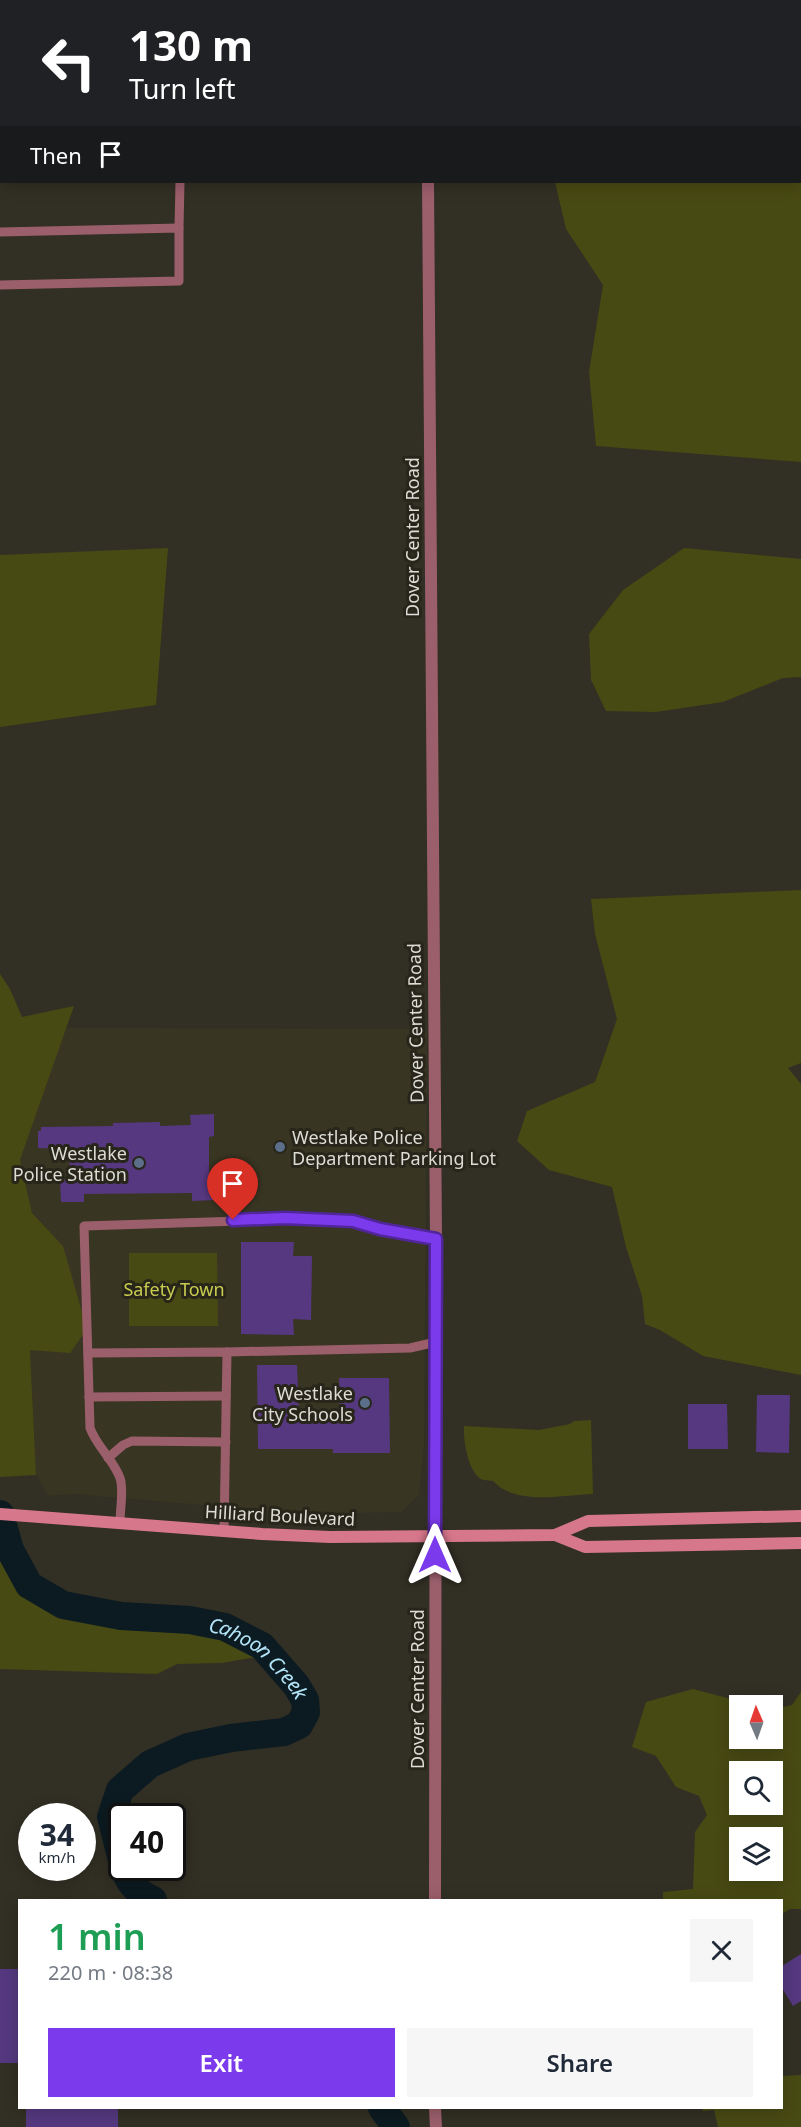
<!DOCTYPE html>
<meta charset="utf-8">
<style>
:root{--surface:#fff;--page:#f6f6f7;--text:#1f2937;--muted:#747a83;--accent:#7c3aed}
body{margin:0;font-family:"Noto Sans",sans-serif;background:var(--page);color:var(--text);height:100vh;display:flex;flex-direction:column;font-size:22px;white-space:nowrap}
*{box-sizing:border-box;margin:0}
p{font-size:20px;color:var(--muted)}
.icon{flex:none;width:33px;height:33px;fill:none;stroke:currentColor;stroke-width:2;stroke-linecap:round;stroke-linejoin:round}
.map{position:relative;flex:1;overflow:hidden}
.drawer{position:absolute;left:18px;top:1899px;width:765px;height:210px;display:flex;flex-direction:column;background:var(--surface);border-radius:0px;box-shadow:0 3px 15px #0003}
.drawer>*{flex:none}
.banner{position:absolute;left:0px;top:0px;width:801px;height:183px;box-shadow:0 3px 15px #0003;background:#202124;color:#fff;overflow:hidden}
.needle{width:39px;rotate:358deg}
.controls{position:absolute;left:729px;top:1695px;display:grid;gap:12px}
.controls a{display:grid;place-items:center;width:54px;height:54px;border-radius:0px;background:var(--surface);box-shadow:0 3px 15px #0003;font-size:30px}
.speed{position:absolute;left:18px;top:1803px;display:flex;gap:12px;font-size:30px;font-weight:700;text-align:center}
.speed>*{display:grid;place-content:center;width:78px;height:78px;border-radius:50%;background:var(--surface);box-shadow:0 3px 15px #0003;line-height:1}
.speed small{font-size:15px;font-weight:400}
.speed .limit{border:3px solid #111;border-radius:9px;background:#fff;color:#111}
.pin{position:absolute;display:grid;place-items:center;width:51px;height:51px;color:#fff;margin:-62px -26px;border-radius:50% 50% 50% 0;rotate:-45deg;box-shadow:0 0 6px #0007}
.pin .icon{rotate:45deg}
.me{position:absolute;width:66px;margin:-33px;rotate:0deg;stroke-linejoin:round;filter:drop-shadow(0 0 4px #0008)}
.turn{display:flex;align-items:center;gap:21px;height:126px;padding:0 30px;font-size:27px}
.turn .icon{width:78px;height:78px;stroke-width:2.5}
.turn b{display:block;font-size:42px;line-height:51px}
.then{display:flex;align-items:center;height:57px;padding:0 30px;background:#0003;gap:12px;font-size:22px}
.round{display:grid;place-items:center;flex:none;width:63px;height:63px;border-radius:0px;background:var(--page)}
.overview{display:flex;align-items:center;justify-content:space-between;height:102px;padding:0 30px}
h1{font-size:36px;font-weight:600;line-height:45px;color:#1e9e55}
.button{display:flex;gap:12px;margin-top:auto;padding:12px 30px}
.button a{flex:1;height:69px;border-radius:0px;background:var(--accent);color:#fff;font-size:24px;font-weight:600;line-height:69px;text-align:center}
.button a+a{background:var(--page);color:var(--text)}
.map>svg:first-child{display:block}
</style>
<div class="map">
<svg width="801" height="2127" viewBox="0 0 801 2127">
<rect width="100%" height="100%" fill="#322f24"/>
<polygon fill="#393523" points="66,1028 427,1029 424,1444 419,1495 401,1512 309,1514 73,1494 48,1496 36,1475 30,1350 63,1246 32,1213 20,1160"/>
<g fill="#484a13" fill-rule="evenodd">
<polygon points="505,0 799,0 801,16 801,462 596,446 589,372 603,285 566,229 555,182 800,182 800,2 504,1"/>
<polygon points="168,548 156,705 0,727 0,555"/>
<polygon points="684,548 801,559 801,677 783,678 723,702 656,712 606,711 591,680 589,634 623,590"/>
<polygon points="801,890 801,1063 788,1068 801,1084 801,1375 703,1356 660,1330 645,1324 642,1296 626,1247 612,1187 549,1170 517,1141 527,1111 595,1082 617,1019 595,934 591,899"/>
<polygon points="0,974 10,989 22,1017 74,1006 20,1160 32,1213 63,1246 87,1329 70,1353 30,1350 36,1475 0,1477"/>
<polygon points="129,1253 217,1253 218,1326 129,1326"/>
<path d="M591,1420L593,1494C562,1495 516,1506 493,1481C492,1481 484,1480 483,1480C468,1474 463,1440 464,1426L539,1430L570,1424L574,1421Z"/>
<polygon points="0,1545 10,1550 29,1585 63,1605 121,1616 190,1620 225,1627 262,1646 262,1656 222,1663 177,1664 157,1674 0,1669"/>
<path d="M693,1689L731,1699L739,1716L740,1738H772L773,1709L792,1705L801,1692V1909H790L782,1914V1900H663V1892L693,1889L695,1832L707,1815L699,1796L676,1787L656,1756L632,1747L646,1702ZM740,1772H772V1804H740ZM740,1838H772V1870H740Z"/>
<polygon points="801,2075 801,2127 718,2127 714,2110 703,2111 702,2108 782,2108 782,2076"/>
</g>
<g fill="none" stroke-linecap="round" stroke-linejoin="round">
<g stroke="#0c1b21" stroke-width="28">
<path id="s1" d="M0,1514L10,1550L29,1585L63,1605L121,1616L190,1620L225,1627L262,1646L296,1685L305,1700L306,1712L299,1725L284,1732L231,1738L188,1747L150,1764L120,1790L111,1817L122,1860"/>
<path d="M124,1868C129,1884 138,1893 153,1900"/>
<polyline points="382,2108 396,2127"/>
</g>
</g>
<g fill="#55387f">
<polygon points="214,1114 214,1136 209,1137 209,1177 215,1177 216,1200 192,1201 192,1193 84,1194 84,1202 61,1202 60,1179 70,1180 69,1149 38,1148 38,1131 41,1131 41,1127 113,1126 113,1123 160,1122 160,1126 191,1125 190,1115"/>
<polygon points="241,1242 294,1242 293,1256 312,1256 311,1320 293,1319 294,1335 241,1334"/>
<polygon points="257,1365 297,1365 299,1412 340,1412 339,1378 389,1378 390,1453 333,1453 333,1449 258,1449"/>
<polygon points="757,1395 790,1395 789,1453 756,1452"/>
<polygon points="688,1404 727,1404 728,1449 688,1449"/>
<polygon points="801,1954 801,2001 793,2006 782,1988 782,1966"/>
<rect x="0" y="1969" width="20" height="94"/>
<rect x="26" y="2108" width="92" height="19"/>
</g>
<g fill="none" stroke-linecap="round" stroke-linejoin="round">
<g stroke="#9b5f6b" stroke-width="9">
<polyline points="183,0 183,2"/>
<polyline points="55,2 56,0"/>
<polyline points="0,38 2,38"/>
<polyline points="179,228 180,182"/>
<polyline points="0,232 179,228 179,281 0,285"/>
<polyline points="227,1352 410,1348 436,1342"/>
<polyline points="88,1353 227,1352 224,1531"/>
<polyline points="89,1397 226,1396"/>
<polyline points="108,1458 123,1445 132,1441 226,1442"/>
<path d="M120,1522C120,1509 124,1490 120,1478C113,1459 97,1447 90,1428L84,1226L306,1219L353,1221L379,1229L436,1239"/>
</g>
<g stroke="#9b5f6b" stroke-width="12">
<polyline points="427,0 427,2"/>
<polyline points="428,182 436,1239 435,1900"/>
<polyline points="435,2108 436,2127"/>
</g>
<g stroke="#d7778c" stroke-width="12">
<polyline points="0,1514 262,1534 330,1537 555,1535 588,1521 801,1516"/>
<polyline points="555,1535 585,1547 801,1543"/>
</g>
</g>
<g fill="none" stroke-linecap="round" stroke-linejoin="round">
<g stroke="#51269a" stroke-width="15">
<polyline id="route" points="233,1220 285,1218 353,1221 380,1229 436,1239 435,1555"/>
</g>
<use href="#route" stroke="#7c3aed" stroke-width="10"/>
</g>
<g fill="#5c6f8a" stroke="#28251a" stroke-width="2">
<circle cx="280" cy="1147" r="6"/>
<circle cx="139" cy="1163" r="6"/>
<circle cx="365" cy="1403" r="6"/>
</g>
<g text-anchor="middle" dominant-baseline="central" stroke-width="6" stroke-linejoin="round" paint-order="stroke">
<g font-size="18" fill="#dddcd5" stroke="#28251a">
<text transform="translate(412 537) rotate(-90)">Dover Center Road</text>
<text transform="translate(415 1023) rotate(-91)">Dover Center Road</text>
<text transform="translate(280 1515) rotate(3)">Hilliard Boulevard</text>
<text transform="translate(417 1689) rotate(-90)">Dover Center Road</text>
</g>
<g font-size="18" fill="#dddcd5" stroke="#28251a" text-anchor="end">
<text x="292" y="1137" text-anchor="start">Westlake Police<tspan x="292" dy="21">Department Parking Lot</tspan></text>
<text x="127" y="1153">Westlake<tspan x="127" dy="21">Police Station</tspan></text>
<text x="353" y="1393">Westlake<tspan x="353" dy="21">City Schools</tspan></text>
</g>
<g font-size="18" fill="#c8cd4f" stroke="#28251a">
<text x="174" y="1289">Safety Town</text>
</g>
<g font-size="20" font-style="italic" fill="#b3e5f9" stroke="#28251a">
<text stroke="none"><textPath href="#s1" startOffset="326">Cahoon Creek</textPath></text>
</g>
</g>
</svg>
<div class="controls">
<a><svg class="needle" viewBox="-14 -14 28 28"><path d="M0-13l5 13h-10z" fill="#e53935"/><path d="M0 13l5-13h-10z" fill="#747a83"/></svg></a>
<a><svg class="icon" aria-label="search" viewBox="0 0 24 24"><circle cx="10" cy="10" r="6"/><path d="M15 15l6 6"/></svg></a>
<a><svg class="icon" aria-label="layers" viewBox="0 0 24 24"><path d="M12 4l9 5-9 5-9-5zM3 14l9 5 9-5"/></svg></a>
</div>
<div class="speed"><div>34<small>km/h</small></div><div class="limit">40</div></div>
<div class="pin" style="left:233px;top:1220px;background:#d93025"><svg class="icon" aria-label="arrive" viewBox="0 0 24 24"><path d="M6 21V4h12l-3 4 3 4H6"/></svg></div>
<svg class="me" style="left:435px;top:1555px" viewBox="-20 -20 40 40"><path d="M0-17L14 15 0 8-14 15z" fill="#7c3aed" stroke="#fff" stroke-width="4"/></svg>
<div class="banner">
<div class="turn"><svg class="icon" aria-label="left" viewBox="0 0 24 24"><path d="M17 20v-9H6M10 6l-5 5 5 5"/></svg><div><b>130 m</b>Turn left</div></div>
<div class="then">Then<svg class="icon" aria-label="arrive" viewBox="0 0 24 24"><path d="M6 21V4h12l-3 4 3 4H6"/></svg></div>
</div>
<section class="drawer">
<div class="overview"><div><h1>1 min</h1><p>220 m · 08:38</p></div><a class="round"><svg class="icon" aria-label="close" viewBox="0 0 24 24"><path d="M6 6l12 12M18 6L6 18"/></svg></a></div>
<div class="button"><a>Exit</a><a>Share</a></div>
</section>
</div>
